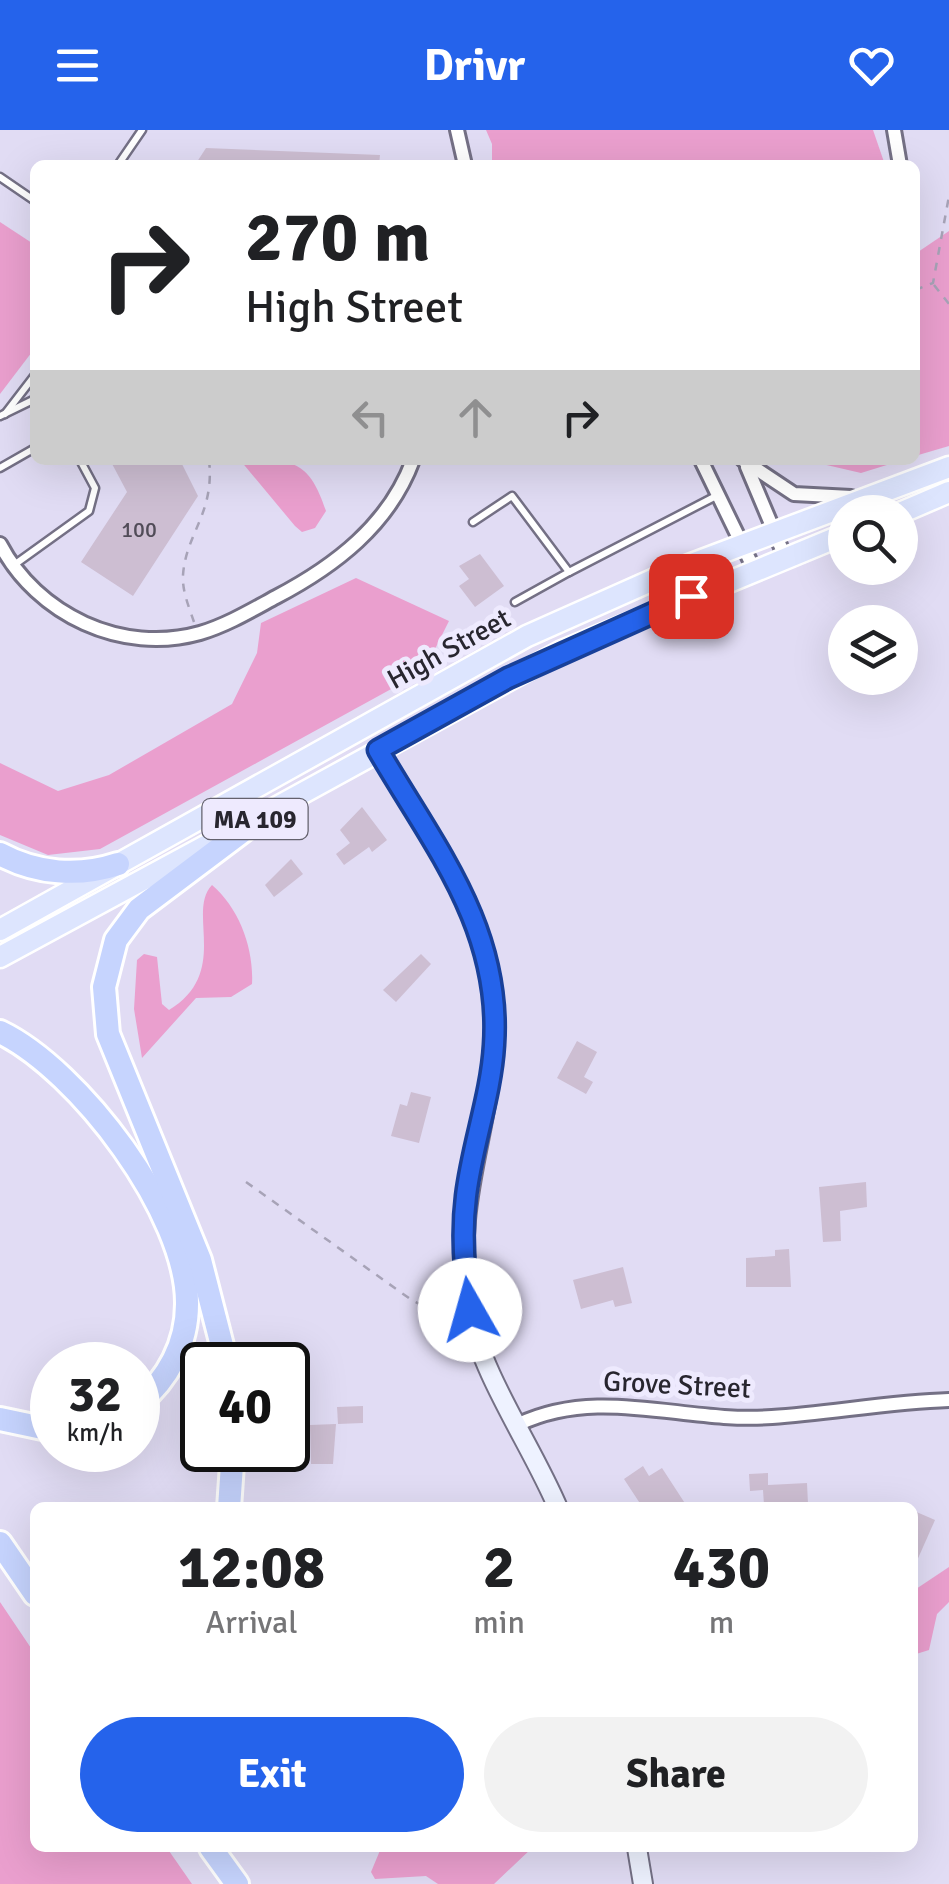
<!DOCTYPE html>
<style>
:root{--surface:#fff;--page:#f2f2f2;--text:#202124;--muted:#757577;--accent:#2563eb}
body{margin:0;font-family:Signika,sans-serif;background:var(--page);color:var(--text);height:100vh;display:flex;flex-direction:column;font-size:38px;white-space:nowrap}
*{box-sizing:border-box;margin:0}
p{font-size:32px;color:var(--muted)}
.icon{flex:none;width:55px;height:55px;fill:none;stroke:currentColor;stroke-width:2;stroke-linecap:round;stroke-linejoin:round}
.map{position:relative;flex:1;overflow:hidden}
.details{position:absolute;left:30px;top:1372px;width:888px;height:350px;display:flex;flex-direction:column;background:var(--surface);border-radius:15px;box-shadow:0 10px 40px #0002}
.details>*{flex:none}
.guide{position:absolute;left:30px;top:30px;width:890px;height:305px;border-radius:15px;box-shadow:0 10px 40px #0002;background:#fff;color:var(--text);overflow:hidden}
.controls{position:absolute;left:828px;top:365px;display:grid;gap:20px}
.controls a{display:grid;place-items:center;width:90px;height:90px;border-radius:50%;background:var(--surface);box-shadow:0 10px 40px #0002;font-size:50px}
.speed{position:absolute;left:30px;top:1212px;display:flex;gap:20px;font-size:50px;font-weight:700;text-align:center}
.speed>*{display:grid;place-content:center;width:130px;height:130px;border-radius:50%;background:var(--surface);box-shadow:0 10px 40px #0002;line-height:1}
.speed small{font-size:25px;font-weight:400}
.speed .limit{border:5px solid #111;border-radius:15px;background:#fff;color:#111}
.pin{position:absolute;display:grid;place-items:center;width:85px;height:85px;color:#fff;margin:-42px;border-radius:20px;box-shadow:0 5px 15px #0006}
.me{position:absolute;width:110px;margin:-55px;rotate:353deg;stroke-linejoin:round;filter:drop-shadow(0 0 8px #0008)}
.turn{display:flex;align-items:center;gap:35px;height:210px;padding:0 50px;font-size:45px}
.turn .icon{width:130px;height:130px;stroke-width:2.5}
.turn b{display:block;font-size:70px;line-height:85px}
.lanes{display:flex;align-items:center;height:95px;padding:0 50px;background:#0003;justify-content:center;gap:50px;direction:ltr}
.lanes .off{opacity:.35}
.eta{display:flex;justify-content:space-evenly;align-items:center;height:170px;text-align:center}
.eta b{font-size:60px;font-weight:800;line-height:70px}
.button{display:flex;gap:20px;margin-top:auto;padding:20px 50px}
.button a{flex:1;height:115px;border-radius:60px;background:var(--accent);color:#fff;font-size:40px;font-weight:800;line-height:115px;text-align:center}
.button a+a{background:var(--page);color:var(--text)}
header{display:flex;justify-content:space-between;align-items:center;height:130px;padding:0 50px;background:var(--accent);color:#fff;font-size:45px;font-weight:800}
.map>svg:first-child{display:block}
</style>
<header><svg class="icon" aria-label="menu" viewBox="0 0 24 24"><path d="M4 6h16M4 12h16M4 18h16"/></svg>Drivr<svg class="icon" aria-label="heart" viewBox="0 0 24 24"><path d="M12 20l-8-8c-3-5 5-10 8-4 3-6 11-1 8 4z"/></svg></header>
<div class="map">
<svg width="949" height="1754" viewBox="0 0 949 1754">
<rect width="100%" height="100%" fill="#e1dcf4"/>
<g fill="#ea9fce">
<polygon points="486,0 873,0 884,32 492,35 492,14"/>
<polygon points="0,92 35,115 35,218 0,264"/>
<polygon points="949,101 949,316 915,326 915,124"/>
<path d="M240,330C291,330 308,327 326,381L315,398L302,402L295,396Z"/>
<polygon points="805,330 903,330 861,343"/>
<polygon points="356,448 449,491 424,541 100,719 48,725 0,705 0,633 58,661 109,645 232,574 257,523 261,493"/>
<path d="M212,755C239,778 254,818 252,854L231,867L196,868L142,928L134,879L137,830L144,824L157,827L162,874L169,880C231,842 186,782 212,755Z"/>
<polygon points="949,1437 949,1472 937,1484 929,1520 913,1525 913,1461"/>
<polygon points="0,1472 35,1524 35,1718 167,1718 192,1754 0,1754"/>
<polygon points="381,1718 532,1718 494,1754 438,1754 426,1746 375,1749 371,1742"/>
</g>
<g fill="#cdbed2">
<polygon points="206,18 380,25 379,35 195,35"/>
<polygon points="110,330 180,330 198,366 133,466 81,432 127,362"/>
<polygon points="480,424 504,456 475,477 459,456 469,449 459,436"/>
<polygon points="362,677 387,710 372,722 369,717 344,735 336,724 350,713 340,700"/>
<polygon points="291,729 303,744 274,767 265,755"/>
<polygon points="421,824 431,834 396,872 383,860"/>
<polygon points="577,911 597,922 584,947 593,952 586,964 557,948"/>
<polygon points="411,962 431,967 419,1013 391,1006 400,974 407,976"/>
<polygon points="866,1052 867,1077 840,1081 841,1111 823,1112 819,1057"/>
<polygon points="789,1119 791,1157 746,1157 746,1128 775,1126 775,1120"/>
<polygon points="623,1137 632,1173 615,1177 613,1170 581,1179 573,1150"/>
<polygon points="363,1276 363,1293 338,1294 337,1277"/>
<polygon points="336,1294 333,1334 311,1334 310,1295"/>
<polygon points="643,1336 649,1346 662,1338 688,1378 643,1378 624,1349"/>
<polygon points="768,1343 768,1355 807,1353 808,1374 764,1375 763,1360 750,1361 749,1344"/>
<polygon points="912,1380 935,1390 912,1442"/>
</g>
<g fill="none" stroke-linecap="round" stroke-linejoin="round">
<g stroke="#747085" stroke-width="11">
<g id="lane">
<polyline points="118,35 142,0"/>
<polyline points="0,47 35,71"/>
<polyline points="5,284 35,245"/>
<polyline points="0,286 35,269"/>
<polyline points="0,338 35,318"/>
<polyline points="473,392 512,366 569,442 720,364"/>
<polyline points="14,435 89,381 95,358 80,330"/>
<polyline points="515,472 569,442"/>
</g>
</g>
<g stroke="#747085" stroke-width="18">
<g id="street">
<polyline points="457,0 465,35"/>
<polyline points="894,0 900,35"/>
<polyline points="701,330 754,439"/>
<polyline points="743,330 794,364 851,367"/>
<polyline points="747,337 785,427"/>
<path d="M0,414C37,485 122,525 200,503C227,495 252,480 276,467C335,436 389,395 413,330"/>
<path d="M519,1294C602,1255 686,1294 772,1287C831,1283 889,1272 949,1270"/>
</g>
</g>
<g stroke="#747085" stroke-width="22">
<g id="secondary">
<path d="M378,621C433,714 505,805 494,920C484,1020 452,1077 470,1183C481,1244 533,1318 558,1378"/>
<polyline points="637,1718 643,1754"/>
</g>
</g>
<g stroke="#fff" stroke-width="25">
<g id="primary">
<polyline points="900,383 949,362"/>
<polyline points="257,688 562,521 845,404"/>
<polyline points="0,800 527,506 673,441 949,337"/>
<polyline points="0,827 222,707"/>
</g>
</g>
<g stroke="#fff" stroke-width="28">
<g id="highway">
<path d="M0,724C37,744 79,747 118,734"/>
<path d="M0,902C79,940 188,1084 187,1174C187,1214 168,1249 138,1274"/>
<polyline points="227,1235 200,1130 108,904 104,857 116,810 139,779 268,682"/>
<polyline points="0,1289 52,1300"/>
<polyline points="229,1378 233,1320"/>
<polyline points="0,1413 35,1464"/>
<polyline points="211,1718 237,1754"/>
</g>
</g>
<g stroke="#a7a3b7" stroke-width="2.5" stroke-dasharray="8 8" stroke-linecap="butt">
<polyline points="934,155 949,174"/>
<polyline points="915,160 933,153 949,66"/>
<path d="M194,492C189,477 182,461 183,445C186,403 215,383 209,330"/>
<polyline points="246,1052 413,1171 440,1183 453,1183"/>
</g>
<use href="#lane" stroke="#fff" stroke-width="6"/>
<use href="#street" stroke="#fff" stroke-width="12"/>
<use href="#secondary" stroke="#eef2ff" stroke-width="18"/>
<use href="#primary" stroke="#dde5fe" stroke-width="20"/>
<use href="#highway" stroke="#c6d4fe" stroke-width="22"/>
</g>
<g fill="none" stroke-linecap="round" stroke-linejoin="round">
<g stroke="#184099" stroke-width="25">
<path id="route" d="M470,1180C464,1142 461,1105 466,1066C472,1015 491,966 494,915C502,797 433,715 378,620L508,548L691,466"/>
</g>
<use href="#route" stroke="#2563eb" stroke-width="18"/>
</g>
<g text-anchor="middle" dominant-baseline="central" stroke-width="10" stroke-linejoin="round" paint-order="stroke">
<g font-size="22" fill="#514c58">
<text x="139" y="399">100</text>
</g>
<rect fill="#eeeafe" stroke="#63616d" stroke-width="2.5" x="202.5" y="669" width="105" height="40" rx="8"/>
<g font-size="25" font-weight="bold" fill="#28262f">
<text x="255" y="689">MA 109</text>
</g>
<g font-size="28" fill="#28262f" stroke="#eeeafe">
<text transform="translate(449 519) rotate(-29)">High Street</text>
<text transform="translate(677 1255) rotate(3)">Grove Street</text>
</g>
</g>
</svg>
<div class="controls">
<a><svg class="icon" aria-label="search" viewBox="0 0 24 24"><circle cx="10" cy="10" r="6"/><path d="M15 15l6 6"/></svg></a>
<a><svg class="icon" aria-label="layers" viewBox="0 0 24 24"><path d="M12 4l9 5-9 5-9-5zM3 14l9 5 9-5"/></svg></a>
</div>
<div class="speed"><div>32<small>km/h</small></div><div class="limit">40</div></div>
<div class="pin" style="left:691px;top:466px;background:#d93025"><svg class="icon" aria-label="arrive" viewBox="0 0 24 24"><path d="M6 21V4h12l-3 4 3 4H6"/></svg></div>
<svg class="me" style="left:470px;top:1180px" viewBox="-20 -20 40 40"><circle r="19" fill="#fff"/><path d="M0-13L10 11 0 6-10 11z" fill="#2563eb"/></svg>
<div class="guide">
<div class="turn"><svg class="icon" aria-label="right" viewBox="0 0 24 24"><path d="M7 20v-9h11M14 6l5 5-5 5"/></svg><div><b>270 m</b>High Street</div></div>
<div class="lanes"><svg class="icon off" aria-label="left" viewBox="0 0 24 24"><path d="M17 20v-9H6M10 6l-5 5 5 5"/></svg><svg class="icon off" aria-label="ahead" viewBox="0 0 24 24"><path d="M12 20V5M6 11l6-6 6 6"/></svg><svg class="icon" aria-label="right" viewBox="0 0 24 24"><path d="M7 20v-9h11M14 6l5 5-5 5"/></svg></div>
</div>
<section class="details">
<div class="eta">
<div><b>12:08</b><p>Arrival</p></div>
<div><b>2</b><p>min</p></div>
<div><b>430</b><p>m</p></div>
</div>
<div class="button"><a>Exit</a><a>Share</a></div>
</section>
</div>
